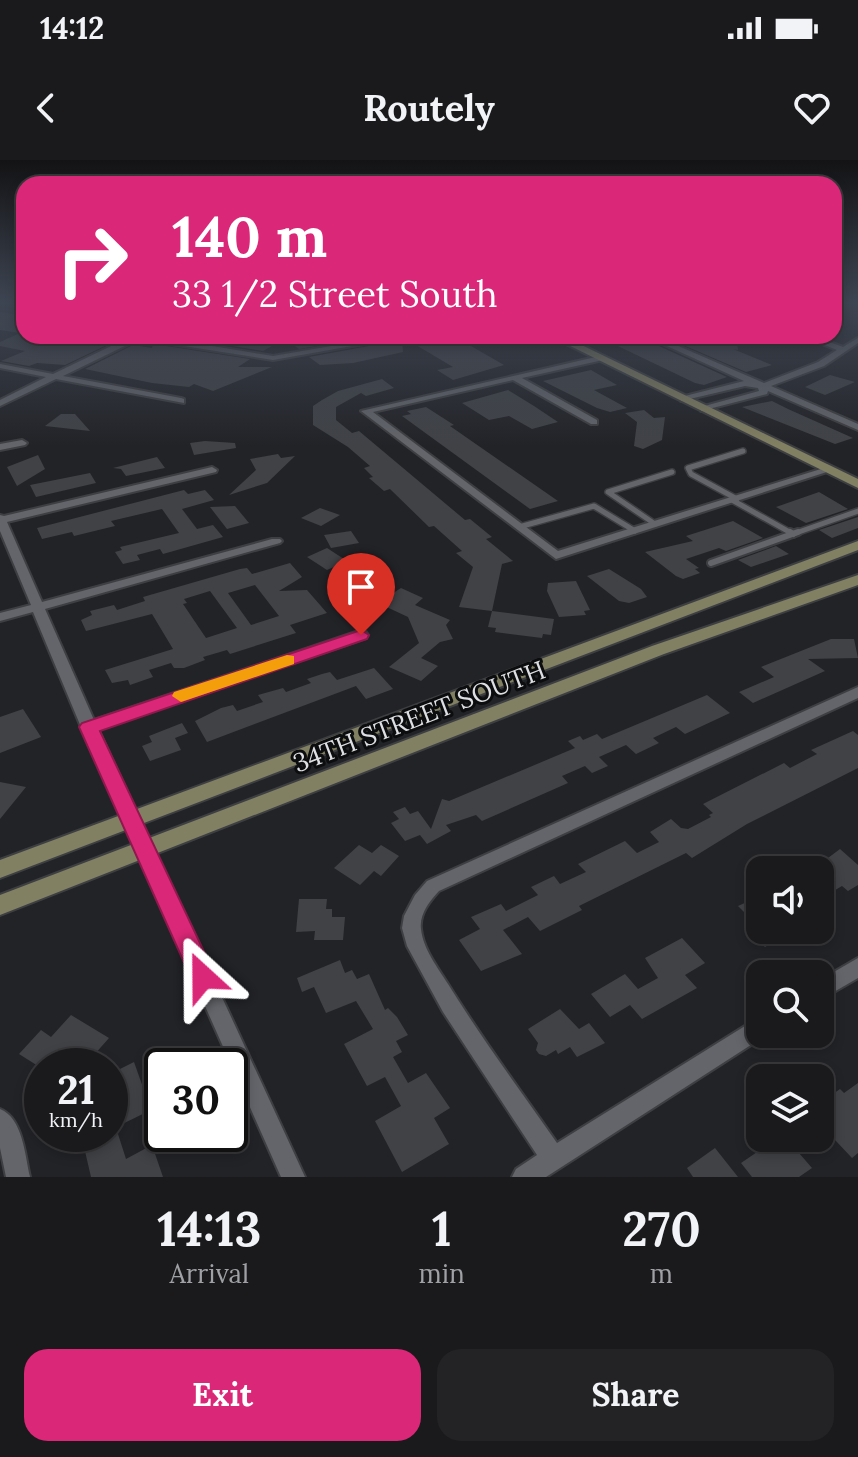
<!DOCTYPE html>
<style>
:root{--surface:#1a1a1d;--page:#232326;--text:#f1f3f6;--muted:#9fa1a4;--line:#38383b;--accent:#db2777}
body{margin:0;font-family:Lora,serif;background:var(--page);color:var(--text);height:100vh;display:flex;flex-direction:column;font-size:30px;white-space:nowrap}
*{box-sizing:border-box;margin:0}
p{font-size:26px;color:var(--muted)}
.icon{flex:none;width:44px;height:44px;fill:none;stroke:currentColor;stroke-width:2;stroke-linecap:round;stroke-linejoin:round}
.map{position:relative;height:1017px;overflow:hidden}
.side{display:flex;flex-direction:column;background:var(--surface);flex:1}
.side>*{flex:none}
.banner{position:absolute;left:16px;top:16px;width:826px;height:168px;border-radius:24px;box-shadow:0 4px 12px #0003,0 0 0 2px var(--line);background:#db2777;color:#fff;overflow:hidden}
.buttons{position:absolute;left:746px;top:696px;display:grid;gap:16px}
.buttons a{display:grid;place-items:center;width:88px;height:88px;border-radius:16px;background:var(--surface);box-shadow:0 4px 12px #0003,0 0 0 2px var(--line);font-size:40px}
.speed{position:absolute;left:24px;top:888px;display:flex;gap:16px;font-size:40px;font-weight:700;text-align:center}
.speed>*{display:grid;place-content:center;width:104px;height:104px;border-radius:50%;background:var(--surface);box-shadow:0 4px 12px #0003,0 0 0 2px var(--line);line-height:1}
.speed small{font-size:20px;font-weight:400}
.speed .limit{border:4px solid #111;border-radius:12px;background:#fff;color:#111}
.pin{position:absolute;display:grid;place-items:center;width:68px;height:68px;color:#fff;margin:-82px -34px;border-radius:50% 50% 50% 0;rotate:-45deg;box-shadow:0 0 8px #0007}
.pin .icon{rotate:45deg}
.me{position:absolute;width:88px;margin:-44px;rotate:336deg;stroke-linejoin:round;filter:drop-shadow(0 0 6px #0008)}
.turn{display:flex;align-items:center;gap:28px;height:168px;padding:0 24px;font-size:36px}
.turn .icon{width:104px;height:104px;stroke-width:2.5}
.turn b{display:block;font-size:56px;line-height:68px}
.eta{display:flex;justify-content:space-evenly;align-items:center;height:136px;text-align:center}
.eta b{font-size:48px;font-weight:700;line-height:56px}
.primary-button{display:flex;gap:16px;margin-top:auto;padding:16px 24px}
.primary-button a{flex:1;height:92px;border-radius:24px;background:var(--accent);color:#fff;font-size:32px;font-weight:700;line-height:92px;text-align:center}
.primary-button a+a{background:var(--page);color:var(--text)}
.status{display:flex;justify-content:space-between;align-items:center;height:56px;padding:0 40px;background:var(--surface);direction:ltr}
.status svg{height:22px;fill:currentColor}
header{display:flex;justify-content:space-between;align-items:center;height:104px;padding:0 24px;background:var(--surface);font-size:36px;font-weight:700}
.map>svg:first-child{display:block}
</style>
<div class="status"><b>14:12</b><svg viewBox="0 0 49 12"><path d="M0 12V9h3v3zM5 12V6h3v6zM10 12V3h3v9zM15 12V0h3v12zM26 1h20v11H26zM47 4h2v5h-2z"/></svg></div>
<header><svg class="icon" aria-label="back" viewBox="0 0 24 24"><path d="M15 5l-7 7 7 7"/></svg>Routely<svg class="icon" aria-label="heart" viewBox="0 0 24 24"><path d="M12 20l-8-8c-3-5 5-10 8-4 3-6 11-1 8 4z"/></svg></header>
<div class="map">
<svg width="858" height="1017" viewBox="0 0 858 1017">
<rect width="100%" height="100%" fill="#222327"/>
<g fill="#404246" fill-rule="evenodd">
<polygon points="0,152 24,156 24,176 79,176 113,182 65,205 37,203 29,206 1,201 25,191 0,186 0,182 20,173 0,170"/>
<polygon points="170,176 232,176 277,183 263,191"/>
<polygon points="331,176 372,176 299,189 291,183"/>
<polygon points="597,176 626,176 642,183 650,182 727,217 704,225 695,223"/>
<polygon points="675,176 736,176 738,190 733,189 772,205 746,212 667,178"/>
<polygon points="457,178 504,205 453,220 437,210 453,207 416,185"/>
<polygon points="402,180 403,192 353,203 320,205 309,197"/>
<polygon points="153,184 250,199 238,207 272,207 213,231 194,224 189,227 152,223 85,209 133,185 152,188"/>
<polygon points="591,210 617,225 594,230 627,248 610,252 597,248 543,221"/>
<polygon points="830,215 855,222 825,235 805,227"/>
<polygon points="382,219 394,228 366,236 361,233 336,247 336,260 352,273 359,271 465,360 470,359 492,377 486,379 513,401 502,404 492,451 459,447 473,407 456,393 462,391 434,366 429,367 390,329 384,331 369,318 373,317 364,308 370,306 348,287 313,265 313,246 322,240 338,231"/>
<polygon points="508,230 534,246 558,262 532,269 509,256 489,260 462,243"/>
<polygon points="772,241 788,249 853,278 835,284 742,247"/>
<polygon points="426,247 454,265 450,266 558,341 530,349 402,256 411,254 407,251"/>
<polygon points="644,250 654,258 665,257 662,280 643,289 634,286 637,262 625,253"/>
<polygon points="61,254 75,254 90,271 45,266"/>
<polygon points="205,281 235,283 236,288 194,295 190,283"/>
<polygon points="278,294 281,298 295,296 267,323 229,335 256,310 250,299"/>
<polygon points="38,295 45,309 17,326 7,307"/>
<polygon points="157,297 165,308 126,316 121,309 113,308"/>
<polygon points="90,313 96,323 36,337 30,325"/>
<polygon points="184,330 188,334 205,330 214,340 182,349 197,369 213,365 223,377 163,394 160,389 137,395 140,400 123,404 115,392 122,390 120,387 179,373 162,349 111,361 115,366 74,376 72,372 42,379 37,368"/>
<polygon points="819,332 848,349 806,363 776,347"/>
<polygon points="235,346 249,363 227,369 210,347"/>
<polygon points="320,348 340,355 321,366 301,358"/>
<polygon points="858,357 858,368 832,378 819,370"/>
<polygon points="733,361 763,378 726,391 719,388 686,399 699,408 695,409 700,413 683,419 676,416 645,392 693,381 686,376"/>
<polygon points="351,371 359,383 331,388 324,375"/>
<polygon points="776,386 789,394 751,407 738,400"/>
<polygon points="327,388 347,401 327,410 307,397"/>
<path d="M290,403L302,417L279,431L307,430L327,453L290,465L296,473L230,494L227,490L203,497L205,500L184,508H174L171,503L149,510L153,517L130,525L128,520L112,523L105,510L173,489L152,454L86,471L81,460L92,455L90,451L114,445L117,450L145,441L143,437L240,409L247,408L252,414ZM255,425L279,456L251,465L228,433ZM210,431L237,468L206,478L183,444L187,443L184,439Z"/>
<polygon points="609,409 641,429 647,437 629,443 619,441 587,416"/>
<polygon points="576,421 590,450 584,451 586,455 559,457 547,431 548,423"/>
<polygon points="361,427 364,445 335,446 335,428"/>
<polygon points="401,428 423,438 415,445 450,460 446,465 453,479 440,482 421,498 438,506 421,521 389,507 419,483 408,457 378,443"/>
<polygon points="492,451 554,459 551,475 543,474 542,478 495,472 496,468 488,467"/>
<polygon points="831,479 854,479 858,498 808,499 825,511 753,543 739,532 774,517 761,507"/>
<polygon points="374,508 393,529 366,539 356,526 207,582 195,561 221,548 233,545 237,551 263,542 258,535 283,528 286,532 311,523 307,519 322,514 330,512 337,520"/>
<polygon points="707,535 730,553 685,574 676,567 653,578 659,583 636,594 626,585 599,597 608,606 592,613 585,606 562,616 568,623 482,661 476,655 446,665 451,671 427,684 420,675 405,681 391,663 399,659 393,652 405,647 410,654 418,651 431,669 442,639 449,641 575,588 568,581 580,576 583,580 597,574 602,579"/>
<polygon points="23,549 41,577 0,593 0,557"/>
<polygon points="182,563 188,573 175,578 181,590 150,601 142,586 152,582 149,576"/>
<polygon points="853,571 858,575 858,608 747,664 692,698 686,693 579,746 582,750 540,771 528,757 503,770 522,794 481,811 459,780 480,769 471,757 501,744 506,751 538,735 531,727 554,716 560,724 586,712 578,704 625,681 637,693 659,682 650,672 671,659 681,668 688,669 711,657 709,655 713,653 703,644 784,603 790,608 817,594 811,590"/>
<polygon points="0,622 26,627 0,659"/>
<polygon points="359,685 372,693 381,685 399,696 381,716 374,711 360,725 334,708"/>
<polygon points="840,689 858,705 858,725 848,731 842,726 820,739 820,704"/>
<polygon points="760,736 760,768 738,746"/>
<polygon points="299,739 327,739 326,749 332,749 332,757 345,757 343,780 314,780 315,771 296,772"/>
<polygon points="748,770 793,770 765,787"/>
<polygon points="682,778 705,803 685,815 697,828 642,859 630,845 610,857 591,834 625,814 638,829 658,818 645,798"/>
<polygon points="340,800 345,813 352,810 357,819 369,814 385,850 388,848 397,857 408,875 396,881 402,892 393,897 408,923 426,913 450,948 434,958 449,984 402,1012 375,961 401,946 385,917 367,926 344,884 373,869 356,841 326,853 314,827 302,832 297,818"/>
<polygon points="560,849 579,869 589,863 605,883 577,897 570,887 558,894 556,890 546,896 539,894 536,890 538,883 528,869"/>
<polygon points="71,855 109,878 86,904 75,897 70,903 60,896 50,906 38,906 19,894 41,870 51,877"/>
<polygon points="134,902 151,950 110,970 110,914"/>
<polygon points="858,923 858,993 852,998 820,964 820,943 840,929 844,933"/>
<polygon points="760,957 760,978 786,978 812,1008 799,1017 752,1017 741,1003 763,988 745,967"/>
<polygon points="81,974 118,974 126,999 152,985 163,1017 91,1017"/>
<polygon points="715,988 738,1017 693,1017 687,1008"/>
</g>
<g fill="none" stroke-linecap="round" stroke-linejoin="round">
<g stroke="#3e3f42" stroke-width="8">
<g id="lane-far1">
<polyline points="737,339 691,314 688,308 743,291"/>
<polyline points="732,340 793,374"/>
<polyline points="655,364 608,332 672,312"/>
<polyline points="519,367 594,346 635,371"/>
<polyline points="793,374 858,351"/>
</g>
</g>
<g stroke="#3e3f42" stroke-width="10">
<g id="lane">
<polyline points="790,372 793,374"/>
<polyline points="711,403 798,372"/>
</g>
</g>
<g stroke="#3e3f42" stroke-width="4">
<g id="street">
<polygon points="132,176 151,176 273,196 390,176 408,176 273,200 139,179 63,216 181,238 184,239 184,243 56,219 0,246 0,240 46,217 0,208 0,204 53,214"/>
<polygon points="645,176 655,176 764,223 818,202 837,190 802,176 813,176 843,187 858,178 858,183 824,206 771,226 858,264 858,270 768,231 767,234 701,251 701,247 759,231 758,228 745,226 681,241 681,237 744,221"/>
<polygon points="600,196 603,196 603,200 522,218 597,260 597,264 591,264 513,220 373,252 558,391 824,308 833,310 556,399 361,251"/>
<polygon points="22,280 27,283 25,285 0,290 0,284"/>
<polygon points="212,307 217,310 216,312 7,362 42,442 272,379 280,379 282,381 280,383 45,449 94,560 356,472 366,472 368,475 366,478 98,569 305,1017 281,1017 81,567 33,452 0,461 0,453 31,445 0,371 0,355 4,356"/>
<path d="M858,527V538L439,731C430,741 419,754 421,769C423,789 438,808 448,824C482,879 520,930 557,983L753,861L760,858V874H768L546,1017H512L516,1009L537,995L443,852L407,786L402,768L404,756L415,735L427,721Z"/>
<polygon points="858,798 858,818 820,840 820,820"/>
<path d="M0,949C23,958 25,996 30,1017H6L0,988Z"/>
</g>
</g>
<g stroke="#3e3f42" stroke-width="4">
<g id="secondary">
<polygon points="550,176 563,176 858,319 858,328"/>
<polygon points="858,381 858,390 0,718 0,700"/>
<polygon points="858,415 858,425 664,494 0,755 0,735 652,486"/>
</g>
</g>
<use href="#lane-far1" stroke="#63656a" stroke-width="5"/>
<use href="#lane" stroke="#63656a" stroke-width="6"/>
<use href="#street" fill="#63656a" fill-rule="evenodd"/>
<use href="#secondary" fill="#828062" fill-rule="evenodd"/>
</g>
<linearGradient id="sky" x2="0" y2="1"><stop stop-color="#131315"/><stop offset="0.5" stop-color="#3e4552"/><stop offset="1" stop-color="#3e4552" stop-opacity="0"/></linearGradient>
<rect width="858" height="286" fill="url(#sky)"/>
<polygon fill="#db2777" stroke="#8e194d" stroke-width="2" points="361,470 369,475 367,479 100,571 216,817 212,825 203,828 194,825 79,567 82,563"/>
<polygon fill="#f59e0b" points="287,495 294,496 294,504 181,542 172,536 174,532"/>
<g text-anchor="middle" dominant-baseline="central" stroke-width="6" stroke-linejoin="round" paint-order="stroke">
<g font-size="26" fill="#dedfe2" stroke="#0c0d0e">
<text transform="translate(419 556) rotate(-21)">34TH STREET SOUTH</text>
</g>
</g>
</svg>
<div class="buttons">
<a><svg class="icon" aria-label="sound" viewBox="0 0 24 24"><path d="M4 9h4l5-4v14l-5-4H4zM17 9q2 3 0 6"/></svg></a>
<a><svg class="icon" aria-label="search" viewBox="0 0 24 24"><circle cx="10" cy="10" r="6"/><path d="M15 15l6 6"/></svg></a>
<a><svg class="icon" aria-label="layers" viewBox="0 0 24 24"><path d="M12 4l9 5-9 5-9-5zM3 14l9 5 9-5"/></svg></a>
</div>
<div class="speed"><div>21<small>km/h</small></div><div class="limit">30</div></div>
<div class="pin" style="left:361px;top:475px;background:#d93025"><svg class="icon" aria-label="arrive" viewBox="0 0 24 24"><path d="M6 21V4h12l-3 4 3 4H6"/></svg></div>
<svg class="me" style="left:203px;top:817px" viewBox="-20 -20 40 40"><path d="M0-17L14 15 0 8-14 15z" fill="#db2777" stroke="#fff" stroke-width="4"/></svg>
<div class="banner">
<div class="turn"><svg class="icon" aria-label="right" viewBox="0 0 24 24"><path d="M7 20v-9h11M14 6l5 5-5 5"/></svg><div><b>140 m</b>33 1/2 Street South</div></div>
</div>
</div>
<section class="side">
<div class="eta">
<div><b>14:13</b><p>Arrival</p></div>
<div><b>1</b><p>min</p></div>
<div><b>270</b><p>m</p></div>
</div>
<div class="primary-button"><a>Exit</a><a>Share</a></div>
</section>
